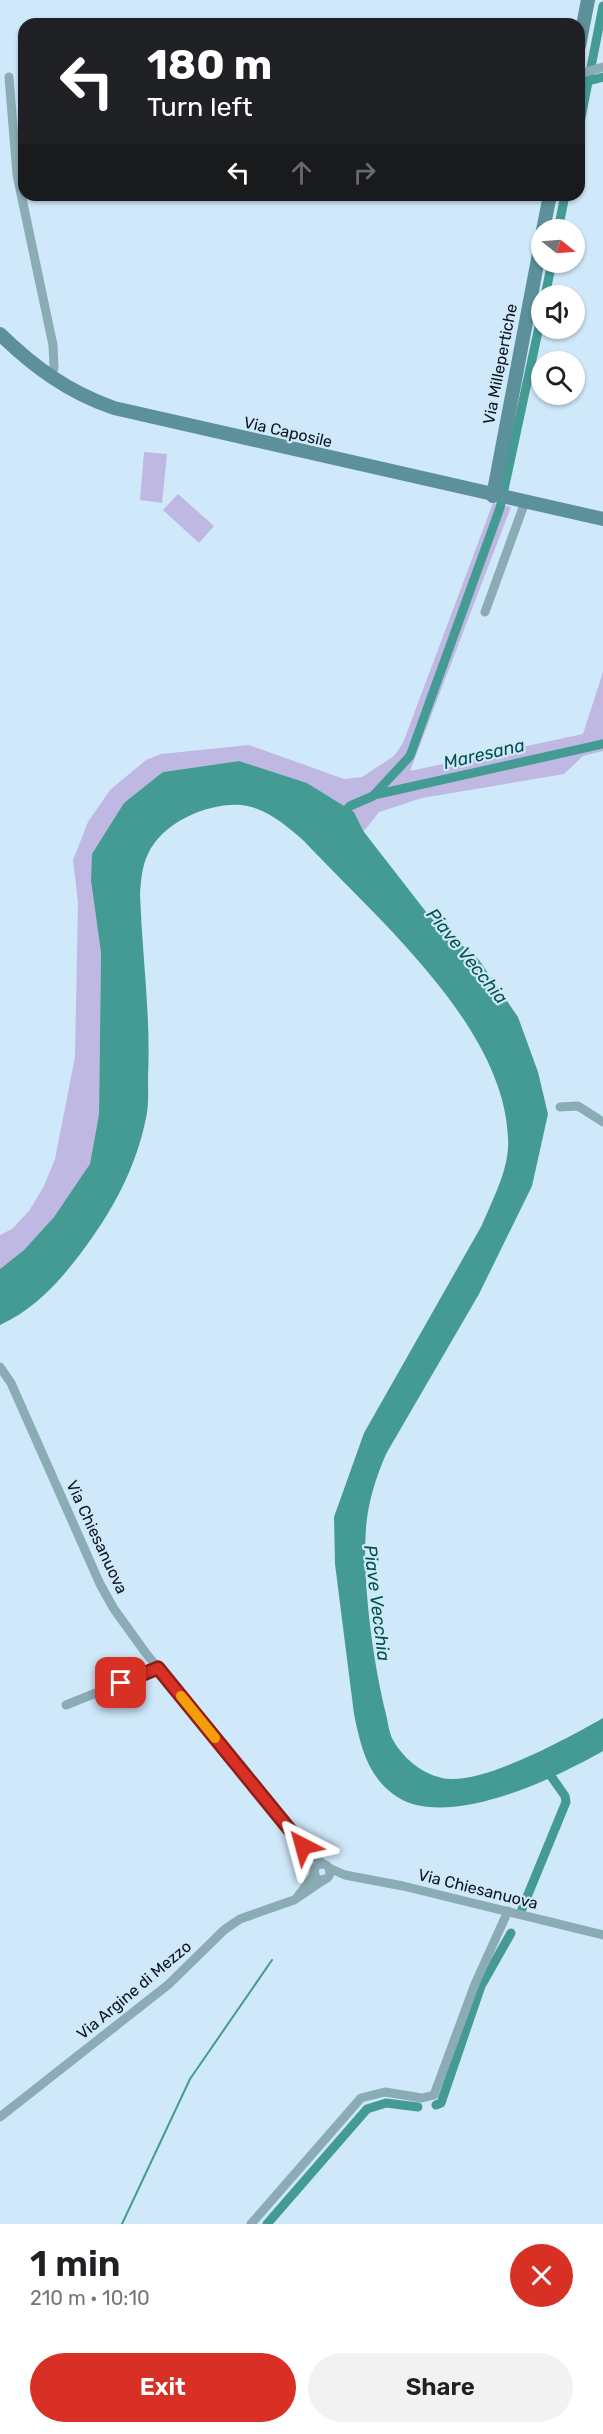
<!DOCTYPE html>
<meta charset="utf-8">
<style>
:root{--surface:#fff;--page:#f2f2f2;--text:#202124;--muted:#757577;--accent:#d93025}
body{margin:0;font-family:Rubik,sans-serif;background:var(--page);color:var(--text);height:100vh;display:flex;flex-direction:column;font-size:22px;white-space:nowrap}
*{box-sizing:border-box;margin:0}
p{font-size:20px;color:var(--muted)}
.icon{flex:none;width:33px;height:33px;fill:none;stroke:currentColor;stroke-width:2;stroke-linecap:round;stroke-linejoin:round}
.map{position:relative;height:2224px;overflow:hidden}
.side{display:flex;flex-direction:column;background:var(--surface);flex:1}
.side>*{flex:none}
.hud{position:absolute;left:18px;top:18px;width:567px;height:183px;border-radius:18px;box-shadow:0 2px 4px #0004;background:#202124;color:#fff;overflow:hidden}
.needle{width:39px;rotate:107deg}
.buttons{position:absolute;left:531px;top:219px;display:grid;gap:12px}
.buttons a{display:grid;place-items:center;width:54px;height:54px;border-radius:50%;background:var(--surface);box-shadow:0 2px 4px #0004;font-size:30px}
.pin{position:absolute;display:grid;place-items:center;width:51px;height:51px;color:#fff;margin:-26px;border-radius:12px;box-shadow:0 3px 9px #0006}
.me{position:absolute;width:66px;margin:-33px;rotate:321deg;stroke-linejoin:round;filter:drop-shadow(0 0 4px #0008)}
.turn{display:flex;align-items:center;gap:21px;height:126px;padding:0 30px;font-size:27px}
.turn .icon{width:78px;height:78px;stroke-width:2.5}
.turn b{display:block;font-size:42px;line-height:51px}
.lanes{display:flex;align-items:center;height:57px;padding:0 30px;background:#0003;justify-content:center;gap:30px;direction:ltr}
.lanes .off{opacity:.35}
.round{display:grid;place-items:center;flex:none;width:63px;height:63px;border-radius:32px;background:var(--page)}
.overview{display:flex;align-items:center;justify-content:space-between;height:102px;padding:0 30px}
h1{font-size:36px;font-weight:600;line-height:45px}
.cta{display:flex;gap:12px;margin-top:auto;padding:12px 30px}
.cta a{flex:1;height:69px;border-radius:36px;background:var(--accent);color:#fff;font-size:24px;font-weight:600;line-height:69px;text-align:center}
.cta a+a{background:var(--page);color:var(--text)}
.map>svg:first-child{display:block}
</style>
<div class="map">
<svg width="603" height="2224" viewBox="0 0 603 2224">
<rect width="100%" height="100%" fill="#cfe8fa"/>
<g fill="#beb8e2">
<polygon points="144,452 167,454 162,503 140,500"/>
<polygon points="178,494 214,526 199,543 163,510"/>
<polygon points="493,503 511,507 410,771 583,734 603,672 603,751 583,756 564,774 422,798 379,812 364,831 354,812 307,783 239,761 163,772 91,881 101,953 99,1114 90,1165 54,1217 24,1250 0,1269 0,1235 12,1229 29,1211 44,1186 55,1159 75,1057 78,903 73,860 88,822 110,790 146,760 161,754 249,745 344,779 362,777 394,756 403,743"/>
</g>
<path fill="#449b94" d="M239,761L307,783L354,812L364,832L430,917L479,960L518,1017L538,1072L548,1114L532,1186L479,1294L386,1454C376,1477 368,1502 366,1528C362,1580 373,1663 386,1714C388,1722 389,1733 393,1740C405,1761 427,1778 451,1779C491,1780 568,1738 603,1718V1751C556,1778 443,1833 393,1794C367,1775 360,1744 354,1714L335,1564L334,1517L364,1433L482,1225C493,1198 510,1168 508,1138C504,1026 377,919 304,841C287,826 265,807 241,805C207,803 163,822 148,854C142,866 141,880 140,894C142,955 151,1015 148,1077C148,1090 149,1105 146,1118C136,1168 112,1212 81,1253C59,1282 35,1309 0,1325V1269L24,1250L54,1217L90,1164L99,1114L101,953L91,881L92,854L124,803L163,772Z"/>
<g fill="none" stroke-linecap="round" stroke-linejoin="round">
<polyline stroke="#449b94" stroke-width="2" points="122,2224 190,2079 272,1960"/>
<g stroke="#449b94" stroke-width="9">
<polyline points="588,81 603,77"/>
<polyline points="579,128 603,6"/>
<polyline points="558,230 565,195"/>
<polyline points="545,296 552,262"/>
<polyline points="374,795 603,744"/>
<polyline points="341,816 350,806 373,796 410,756 500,508 542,313"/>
<polyline points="522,1909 566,1802 565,1796 546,1769"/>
<polyline points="436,2105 441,2103 481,1986 511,1933"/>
<polyline points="267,2224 367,2109 386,2103 418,2107"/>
</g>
<g stroke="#8bacb4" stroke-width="9">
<polyline points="579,74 603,67"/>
<polyline points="9,77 17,175 53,345 54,368 50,378"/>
<polyline points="485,612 525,502"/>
<polyline points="560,1107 578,1106 603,1122"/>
<polyline points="0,1367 11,1383 100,1584 114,1609 145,1652 303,1846 323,1864"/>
<polyline points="66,1705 158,1668"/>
<circle cx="322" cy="1872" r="8"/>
<polyline points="329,1868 345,1875 403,1886 603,1935"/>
<polyline points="298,1896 315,1874"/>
<polyline points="0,2117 169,1984 224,1930 240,1919 294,1900 325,1879"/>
<polyline points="251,2224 361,2098 385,2092 422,2098 434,2095 475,1984 508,1911"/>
</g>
<g stroke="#5c909b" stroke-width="14">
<polyline points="579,46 588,0"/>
<polyline points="543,230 550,195"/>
<path d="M0,334C34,367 68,392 114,408L603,519"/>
<polyline points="493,496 542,238"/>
</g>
</g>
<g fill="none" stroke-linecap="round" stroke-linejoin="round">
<g stroke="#8d1f18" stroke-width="15">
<polyline id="route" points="121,1683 158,1668 303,1846"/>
</g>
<use href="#route" stroke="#d93025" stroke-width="10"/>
<polyline stroke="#f59e0b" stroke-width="10" points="181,1696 215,1738"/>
</g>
<g text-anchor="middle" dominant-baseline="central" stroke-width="4.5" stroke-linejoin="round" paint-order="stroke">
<g font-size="16" fill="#0b161e" stroke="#cfe8fa">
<text transform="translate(500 364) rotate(-79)">Via Millepertiche</text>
<text transform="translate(288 432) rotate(13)">Via Caposile</text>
<text transform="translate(97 1537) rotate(65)">Via Chiesanuova</text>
<text transform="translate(478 1889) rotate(14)">Via Chiesanuova</text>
<text transform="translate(134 1990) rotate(-40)">Via Argine di Mezzo</text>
</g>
<g font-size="18" font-style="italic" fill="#01524d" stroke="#cfe8fa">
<text transform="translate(484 754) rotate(-13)">Maresana</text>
<text transform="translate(467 956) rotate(51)">Piave Vecchia</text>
<text transform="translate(377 1603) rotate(83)">Piave Vecchia</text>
</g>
</g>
</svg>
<div class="buttons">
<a><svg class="needle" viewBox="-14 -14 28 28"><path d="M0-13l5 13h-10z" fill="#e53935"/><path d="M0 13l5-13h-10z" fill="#757577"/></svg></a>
<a><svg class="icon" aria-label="sound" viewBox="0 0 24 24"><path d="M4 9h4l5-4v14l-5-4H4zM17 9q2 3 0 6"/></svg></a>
<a><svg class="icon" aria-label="search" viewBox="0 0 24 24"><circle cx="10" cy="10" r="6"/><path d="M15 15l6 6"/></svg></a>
</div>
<div class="pin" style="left:121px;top:1683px;background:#d93025"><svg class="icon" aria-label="arrive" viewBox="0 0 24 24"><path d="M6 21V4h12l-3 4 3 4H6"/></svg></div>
<svg class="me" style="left:303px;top:1846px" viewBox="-20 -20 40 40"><path d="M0-17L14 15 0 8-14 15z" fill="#d93025" stroke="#fff" stroke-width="4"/></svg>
<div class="hud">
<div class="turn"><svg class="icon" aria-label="left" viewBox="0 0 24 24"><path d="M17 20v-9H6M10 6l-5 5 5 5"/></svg><div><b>180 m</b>Turn left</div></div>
<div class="lanes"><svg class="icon" aria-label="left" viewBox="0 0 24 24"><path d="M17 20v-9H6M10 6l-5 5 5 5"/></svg><svg class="icon off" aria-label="ahead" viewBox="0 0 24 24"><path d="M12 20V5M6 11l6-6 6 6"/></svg><svg class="icon off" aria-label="right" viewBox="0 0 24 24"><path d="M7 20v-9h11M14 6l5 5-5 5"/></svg></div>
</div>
</div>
<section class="side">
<div class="overview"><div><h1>1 min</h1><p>210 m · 10:10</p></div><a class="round" style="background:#d93025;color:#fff"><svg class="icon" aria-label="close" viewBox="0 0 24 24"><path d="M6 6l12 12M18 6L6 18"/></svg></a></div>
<div class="cta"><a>Exit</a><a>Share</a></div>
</section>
